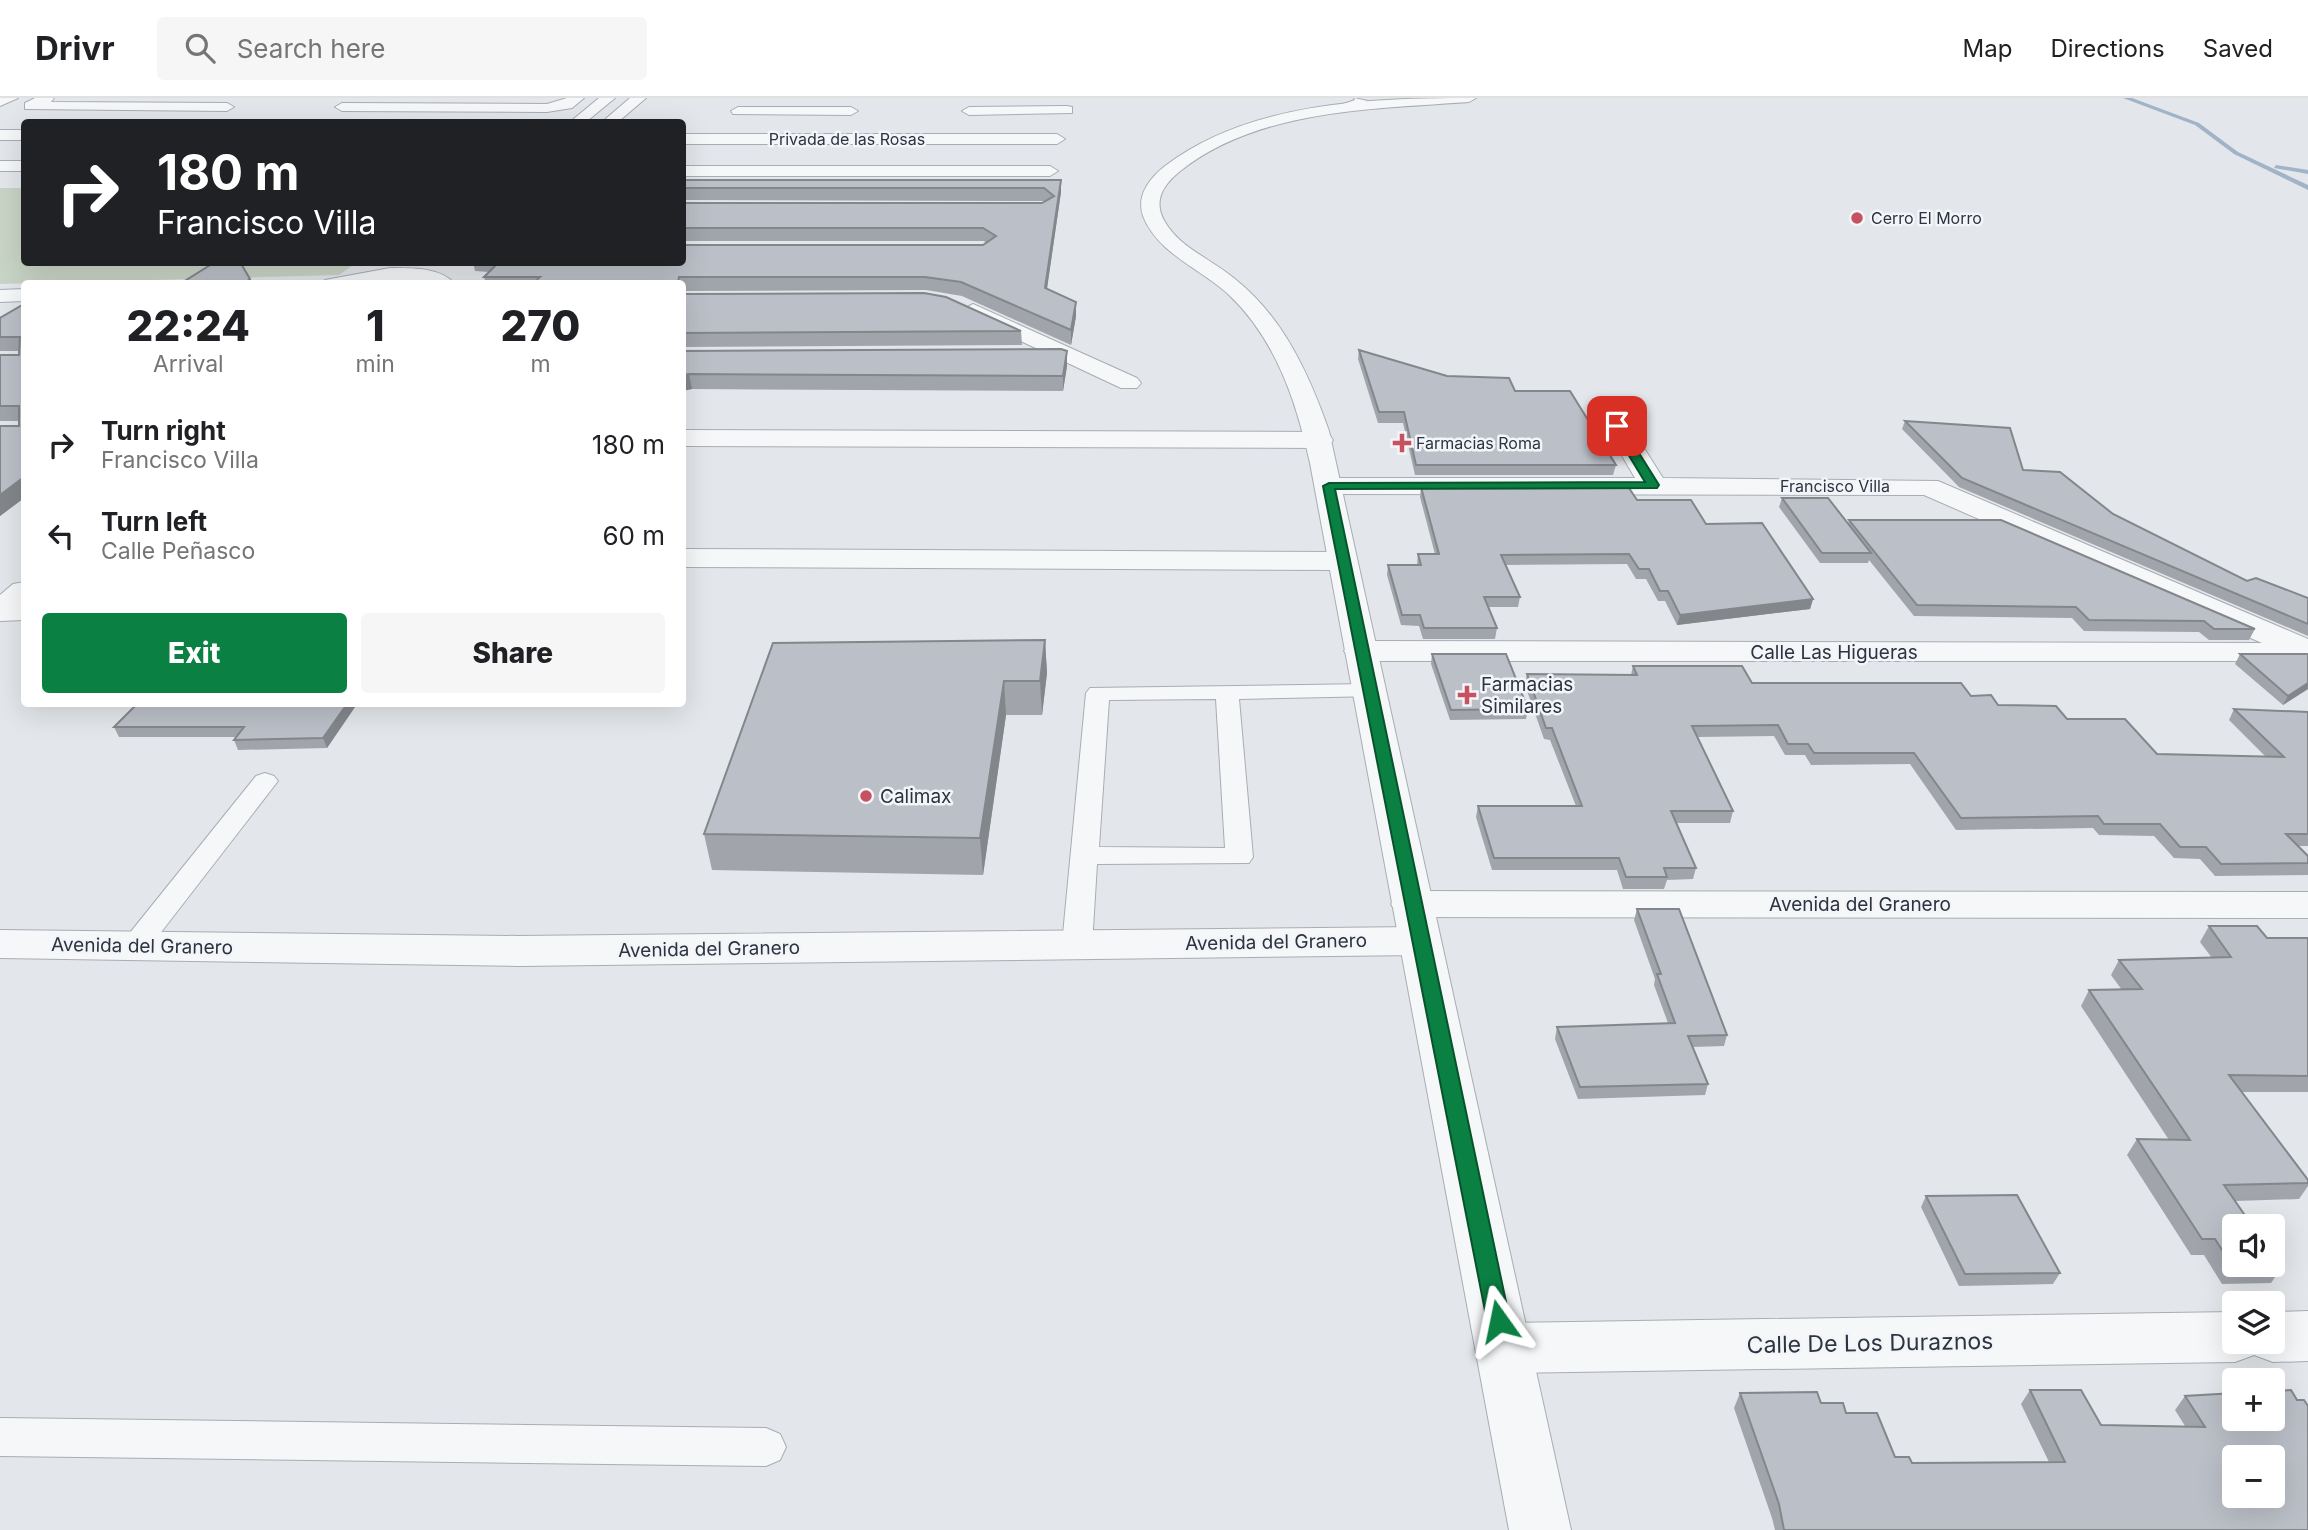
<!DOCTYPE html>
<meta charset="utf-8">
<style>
:root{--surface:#fff;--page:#f6f6f6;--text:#202124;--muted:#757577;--line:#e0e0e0;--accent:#0b8043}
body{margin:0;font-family:Inter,sans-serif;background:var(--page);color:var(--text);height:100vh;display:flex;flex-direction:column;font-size:26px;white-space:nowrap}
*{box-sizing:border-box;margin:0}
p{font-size:23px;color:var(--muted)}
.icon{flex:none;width:38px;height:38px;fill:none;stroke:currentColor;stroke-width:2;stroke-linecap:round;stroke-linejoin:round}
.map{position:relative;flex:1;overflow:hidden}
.details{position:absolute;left:21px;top:182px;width:665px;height:427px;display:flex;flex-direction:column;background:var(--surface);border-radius:7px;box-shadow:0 7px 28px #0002}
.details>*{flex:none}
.banner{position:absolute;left:21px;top:21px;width:665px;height:147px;border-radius:7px;box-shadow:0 7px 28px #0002;background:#202124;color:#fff;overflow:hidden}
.buttons{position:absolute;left:2222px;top:1116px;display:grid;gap:14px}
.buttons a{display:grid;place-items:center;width:63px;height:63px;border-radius:7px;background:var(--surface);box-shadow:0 7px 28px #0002;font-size:35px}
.pin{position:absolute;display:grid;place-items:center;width:60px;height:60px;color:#fff;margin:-30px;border-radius:14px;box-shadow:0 4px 10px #0006}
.me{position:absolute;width:77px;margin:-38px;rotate:348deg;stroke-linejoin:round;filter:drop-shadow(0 0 5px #0008)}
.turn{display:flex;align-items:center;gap:24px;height:147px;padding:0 21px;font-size:32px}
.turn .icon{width:91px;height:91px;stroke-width:2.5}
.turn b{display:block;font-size:49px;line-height:60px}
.eta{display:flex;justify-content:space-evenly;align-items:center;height:119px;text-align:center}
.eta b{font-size:42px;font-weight:800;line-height:49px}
.action{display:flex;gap:14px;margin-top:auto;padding:14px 21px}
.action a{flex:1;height:80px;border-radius:7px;background:var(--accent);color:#fff;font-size:28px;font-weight:800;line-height:80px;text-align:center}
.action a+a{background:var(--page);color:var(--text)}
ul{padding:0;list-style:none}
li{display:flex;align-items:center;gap:21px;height:91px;padding:0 21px}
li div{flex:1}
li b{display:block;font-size:26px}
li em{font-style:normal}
header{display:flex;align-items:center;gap:42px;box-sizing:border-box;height:98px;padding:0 35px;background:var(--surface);border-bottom:2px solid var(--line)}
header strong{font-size:33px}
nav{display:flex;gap:38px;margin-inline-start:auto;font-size:24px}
.search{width:490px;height:63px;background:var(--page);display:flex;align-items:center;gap:18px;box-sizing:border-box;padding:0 24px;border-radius:7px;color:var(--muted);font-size:26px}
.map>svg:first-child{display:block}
</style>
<header>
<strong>Drivr</strong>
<div class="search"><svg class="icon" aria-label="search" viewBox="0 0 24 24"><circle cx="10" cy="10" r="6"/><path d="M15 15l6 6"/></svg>Search here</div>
<nav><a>Map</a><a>Directions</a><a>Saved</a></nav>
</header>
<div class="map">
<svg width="2308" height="1432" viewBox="0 0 2308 1432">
<rect width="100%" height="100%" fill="#e3e6ea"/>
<polygon fill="#c8d4c5" points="0,90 24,90 24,164 356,165 339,177 0,186"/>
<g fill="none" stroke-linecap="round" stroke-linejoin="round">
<g fill="#a1b3c8" fill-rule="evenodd">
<polygon points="2123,0 2132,0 2199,25 2238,54 2308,87 2308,92 2234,56 2195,27"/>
<polygon points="2276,67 2308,72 2308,76 2274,70"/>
</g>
<g stroke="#a8adb4" stroke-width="2">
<g id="service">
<polygon points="1354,0 1368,3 1328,16 1323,13 1355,2"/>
<polygon points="0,509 24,510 24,522 0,523"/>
<path d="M1369,586L1377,588L1381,593L1377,598L1239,601L1253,759L1249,765L1097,766L1092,847L1087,854L1077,857L1067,854L1062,847L1086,595L1090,590ZM1216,601L1225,750L1099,749L1109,602Z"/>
<polygon points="265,675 274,678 278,683 145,855 135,858 125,855 120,848 125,841 256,678"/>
<polygon points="0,1320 766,1330 780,1336 786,1349 780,1362 766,1368 0,1358"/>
</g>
</g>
<g stroke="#a8adb4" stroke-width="2">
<g id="minor">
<polygon points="35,0 54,0 51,4 227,5 234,9 227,13 25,11 25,5"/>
<polygon points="567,0 584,0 572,10 547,14 342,13 335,9 342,5 547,6"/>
<polygon points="1067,8 1072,9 1072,15 969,17 962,13 969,9"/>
<polygon points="738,9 851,9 858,13 851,17 733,16 731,13"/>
<rect x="0" y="32" width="24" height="10"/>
<polygon points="682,36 1057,36 1065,41 1057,46 682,46"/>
<rect x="0" y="63" width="24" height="10"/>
<polygon points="682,68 1050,68 1058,73 1050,78 682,78"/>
<polygon points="973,206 1137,280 1141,285 1137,290 1121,290 965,217 962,212"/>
<polygon points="1605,301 1614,303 1663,380 1938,383 2308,541 2308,563 1361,563 1349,560 1344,553 1349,546 1361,543 2262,545 1924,397 1329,396 1319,394 1315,388 1319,382 1329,380 1635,380 1593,308 1596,303"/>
<polygon points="682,332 1320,334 1329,336 1333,342 1329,348 1320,350 682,348"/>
<polygon points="682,451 1342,454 1353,457 1357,463 1353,469 1342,472 682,469"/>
<polygon points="1412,793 2308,794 2308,820 1412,819 1397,816 1391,806 1397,796"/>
<polygon points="1419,829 1434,833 1440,843 1434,853 1419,857 519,868 0,860 0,832 519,838"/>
<polygon points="2308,1213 2308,1263 2273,1264 2254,1257 2235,1264 1504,1275 1484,1268 1476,1250 1484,1232 1504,1225 2235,1214 2235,1244 2273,1244 2273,1214"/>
</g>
</g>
<g stroke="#a8adb4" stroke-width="2">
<g id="tertiary">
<polygon points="0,0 18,0 0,8"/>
<polygon points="599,0 615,0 586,24 570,24"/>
<polygon points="630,0 646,0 618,24 602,24"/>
<path d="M1476,0L1469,4C1373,11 1257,11 1179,74C1162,88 1153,104 1165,124C1180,150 1213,162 1235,181C1283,219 1309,276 1329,333L1571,1432H1509L1310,365C1296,303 1276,241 1228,196C1201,171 1157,155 1143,118C1136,97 1150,80 1165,68C1250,3 1374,0 1476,0Z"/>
<path d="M390,170C410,170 441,169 455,186L406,182L322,186L325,182Z"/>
<polygon points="24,191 24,203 0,204 0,192"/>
<polygon points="24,484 24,508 11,520 0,523 0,497 13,486"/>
</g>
</g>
<use href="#service" fill="#f6f7f9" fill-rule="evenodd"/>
<use href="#minor" fill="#f6f7f9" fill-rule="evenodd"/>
<use href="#tertiary" fill="#f6f7f9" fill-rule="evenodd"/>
</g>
<g fill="#a1a4ab">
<polygon points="682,82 1061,82 1061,94 1047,191 1076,204 1076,218 1071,247 962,198 926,192 682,193 682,186 486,186 484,179 489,174 475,173 473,164 682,164 983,147 986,145 984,143 682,143 682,105 1042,105 1045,103 682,102"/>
<polygon points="682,196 1021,233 1022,247 682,249"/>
<polygon points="24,206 24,400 0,418 19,323 0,323 0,257 19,257 19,253 0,253 0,220"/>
<polygon points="1359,252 1447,278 1515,293 1616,367 1613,377 1415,377 1403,325 1378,325 1358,261"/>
<polygon points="682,253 1067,268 1063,293 692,291 682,293"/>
<polygon points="1905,323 2023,372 2247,483 2308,500 2308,538 1959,389 1902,331"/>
<polygon points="1421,389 1637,402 1706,426 1813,501 1810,511 1677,527 1665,503 1658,503 1646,481 1636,481 1627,466 1506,467 1520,499 1518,509 1488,509 1497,530 1495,541 1423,541 1419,528 1401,527 1387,477 1388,467 1417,467 1418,456 1435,456 1420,399"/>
<polygon points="1782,400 1848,426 1849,422 2255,531 2249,542 2209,542 2199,534 2084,533 2072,520 1914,518 1869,462 1868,465 1820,465 1779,409"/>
<polygon points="1045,542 1047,575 1042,617 1006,617 983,777 712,772 704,736"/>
<polygon points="1432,556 1528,611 1526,621 1450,622 1431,566"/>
<polygon points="2240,556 2308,591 2283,607 2235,566"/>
<polygon points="1633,568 1752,585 1971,598 1998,607 2067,621 2157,656 2266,659 2229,622 2234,611 2308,614 2308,748 2298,748 2308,765 2308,777 2215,778 2200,761 2174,760 2154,738 2099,737 2093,730 1956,732 1910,666 1811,667 1805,657 1785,657 1774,638 1697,639 1733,713 1730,725 1676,725 1696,770 1693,781 1667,782 1664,791 1623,791 1617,772 1492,772 1476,719 1478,708 1576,708 1550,642 1544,641 1525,587 1527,576 1631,577"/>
<polygon points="357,606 327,650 238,652 234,642 236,639 119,639 114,629"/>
<polygon points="1637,811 1727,937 1724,948 1693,949 1708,986 1705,997 1578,1001 1555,941 1557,929 1668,925 1654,887 1655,881 1634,822"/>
<polygon points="2209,828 2267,840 2308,840 2308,994 2241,994 2308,1082 2308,1088 2299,1101 2235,1103 2282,1169 2271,1185 2222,1186 2204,1157 2191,1157 2127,1057 2137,1041 2169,1042 2081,908 2089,892 2122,892 2111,877 2119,862 2212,860 2200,844"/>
<polygon points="1926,1098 2060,1175 2053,1186 1959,1188 1921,1109"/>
<polygon points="2030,1292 2101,1327 2185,1328 2175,1312 2185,1298 2308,1432 1775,1432 1772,1420 1734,1310 1740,1295 1821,1305 1846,1315 1895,1359 1912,1365 2049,1364 2021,1306"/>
</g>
<g fill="#83868b">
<polygon points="1061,82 1061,94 1045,204 1045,190"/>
<polygon points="250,181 252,186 243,186"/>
<polygon points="1076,204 1076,218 1071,247 1071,232"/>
<polygon points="1067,253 1067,268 1063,293 1063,278"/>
<polygon points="689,276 692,291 682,293 682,277"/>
<polygon points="24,379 24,400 0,418 0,397"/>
<polygon points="1813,501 1810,511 1677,527 1680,517"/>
<polygon points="1045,542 1047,575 1042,617 1040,583"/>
<polygon points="1004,583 1006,617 983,777 980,740"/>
<polygon points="2308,585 2308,591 2283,607 2288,598"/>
<polygon points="347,606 357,606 327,650 323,640"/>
</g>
<g fill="#bbbfc7" stroke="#83868b" stroke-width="2" fill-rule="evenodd">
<polygon points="682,82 1061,82 1045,190 1076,204 1071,232 961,184 925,179 679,179 678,186 532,186 540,179 484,179 499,164 682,164 682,147 983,147 996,138 983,130 682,130 682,105 1042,105 1054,98 1044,90 682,90"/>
<polygon points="215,164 240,164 250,181 243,186 180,186"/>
<polygon points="924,195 946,199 1021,233 682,235 682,196"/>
<polygon points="24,206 24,379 0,397 0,328 19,328 19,308 0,308 0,257 19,257 20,239 0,239 0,220"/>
<polygon points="1061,251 1067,253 1063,278 689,276 682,277 682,253"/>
<polygon points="1359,252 1447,278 1509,280 1515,293 1570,293 1616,367 1416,367 1404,314 1379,314"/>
<polygon points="1905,323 2010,330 2023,372 2060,374 2113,416 2247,483 2256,480 2308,500 2308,526 1962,380"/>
<polygon points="1421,389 1629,390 1637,402 1691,402 1706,426 1762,425 1813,501 1680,517 1668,493 1660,493 1649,471 1639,471 1629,456 1501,457 1520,499 1484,499 1497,530 1424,530 1420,517 1402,517 1388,467 1421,467 1418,456 1439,456"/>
<polygon points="1782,400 1828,400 1871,455 1822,455"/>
<polygon points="1849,422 2001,422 2255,531 2214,531 2204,523 2089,522 2076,509 1917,507"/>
<polygon points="1045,542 1040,583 1004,583 980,740 704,736 773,545"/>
<polygon points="1432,556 1506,556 1528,611 1451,612"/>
<polygon points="2240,556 2308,556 2308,585 2288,598"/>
<polygon points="1633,568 1742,568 1752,585 1961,585 1971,598 1991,597 1998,607 2056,608 2067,621 2125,621 2157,656 2284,659 2234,611 2308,614 2308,736 2286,736 2308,758 2308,765 2221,766 2206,749 2180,749 2160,726 2104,726 2098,718 1961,720 1914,655 1814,655 1808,646 1788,646 1778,627 1692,628 1733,713 1671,713 1696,770 1664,770 1667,779 1626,779 1619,760 1494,760 1478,708 1582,708 1552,630 1546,630 1527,576 1637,577"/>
<polygon points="137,606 347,606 323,640 234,642 244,629 114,629"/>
<polygon points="1637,811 1679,811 1727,937 1688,938 1708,986 1580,989 1557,929 1675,925 1657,876 1661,876"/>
<polygon points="2209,828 2257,828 2267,840 2308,840 2308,978 2229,977 2308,1082 2308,1085 2224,1087 2253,1129 2235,1129 2235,1167 2273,1167 2273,1157 2282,1169 2233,1169 2215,1141 2202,1141 2137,1041 2190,1042 2089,892 2142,891 2119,862 2231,859"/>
<polygon points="2017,1097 2060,1175 1965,1176 1926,1098"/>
<path d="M2030,1292H2081L2101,1327L2205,1329L2185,1298L2235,1295V1321H2273V1293L2291,1292L2297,1302H2304L2308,1308V1432H1784L1779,1406L1740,1295L1817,1294L1821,1305H1843L1846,1315H1877L1895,1359H1909L1912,1365L2065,1364ZM2235,1360H2273V1398H2235Z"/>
</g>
<polygon fill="#0b8043" stroke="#07532c" stroke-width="2" points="1617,325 1622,328 1659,387 1657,390 1335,391 1510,1223 1507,1230 1499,1233 1491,1230 1487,1223 1323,388 1329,385 1645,384 1611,328"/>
<g fill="#c65160" stroke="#f3f5f8" stroke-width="2.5">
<circle cx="1857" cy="120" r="7"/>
<path d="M1398.5 334.5h7v7h7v7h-7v7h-7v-7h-7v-7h7z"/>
<path d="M1463.5 586.5h7v7h7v7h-7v7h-7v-7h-7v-7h7z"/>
<circle cx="866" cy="698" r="7"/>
</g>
<g text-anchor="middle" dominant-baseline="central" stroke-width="5" stroke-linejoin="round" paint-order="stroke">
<g font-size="16" fill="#2c3341" stroke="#f3f5f8">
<text x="847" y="41">Privada de las Rosas</text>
<text x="1835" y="388">Francisco Villa</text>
</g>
<g font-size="16" fill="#2c3341" stroke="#f3f5f8" text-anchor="start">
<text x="1871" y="120">Cerro El Morro</text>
<text x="1416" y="345">Farmacias Roma</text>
</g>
<g font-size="19" fill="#2c3341" stroke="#f3f5f8">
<text x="1834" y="554">Calle Las Higueras</text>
<text x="1860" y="806">Avenida del Granero</text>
<text transform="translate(1276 844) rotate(-1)">Avenida del Granero</text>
<text transform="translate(142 848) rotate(1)">Avenida del Granero</text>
<text transform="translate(709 851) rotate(-1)">Avenida del Granero</text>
</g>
<g font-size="19" fill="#2c3341" stroke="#f3f5f8" text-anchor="start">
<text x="1481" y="586">Farmacias<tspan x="1481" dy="22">Similares</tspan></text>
<text x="880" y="698">Calimax</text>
</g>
<g font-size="23" fill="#2c3341" stroke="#f3f5f8">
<text transform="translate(1870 1245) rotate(-1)">Calle De Los Duraznos</text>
</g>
</g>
</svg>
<div class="buttons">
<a><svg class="icon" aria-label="sound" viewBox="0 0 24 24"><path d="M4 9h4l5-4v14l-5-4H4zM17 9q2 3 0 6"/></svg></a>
<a><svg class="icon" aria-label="layers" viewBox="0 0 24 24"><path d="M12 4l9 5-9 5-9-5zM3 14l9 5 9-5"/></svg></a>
<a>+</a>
<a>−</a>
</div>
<div class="pin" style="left:1617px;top:328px;background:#d93025"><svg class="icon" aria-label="arrive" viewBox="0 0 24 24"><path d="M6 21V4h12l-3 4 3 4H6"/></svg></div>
<svg class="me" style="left:1499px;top:1223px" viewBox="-20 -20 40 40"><path d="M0-17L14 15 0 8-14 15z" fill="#0b8043" stroke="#fff" stroke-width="4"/></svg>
<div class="banner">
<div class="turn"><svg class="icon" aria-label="right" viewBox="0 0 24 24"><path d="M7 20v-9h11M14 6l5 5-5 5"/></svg><div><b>180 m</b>Francisco Villa</div></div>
</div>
<section class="details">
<div class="eta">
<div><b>22:24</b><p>Arrival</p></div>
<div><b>1</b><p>min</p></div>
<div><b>270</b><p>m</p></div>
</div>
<ul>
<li><svg class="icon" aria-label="right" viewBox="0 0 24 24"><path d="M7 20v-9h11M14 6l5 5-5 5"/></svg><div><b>Turn right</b><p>Francisco Villa</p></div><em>180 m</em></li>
<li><svg class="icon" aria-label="left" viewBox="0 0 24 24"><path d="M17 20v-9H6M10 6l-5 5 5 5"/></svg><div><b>Turn left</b><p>Calle Peñasco</p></div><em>60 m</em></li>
</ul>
<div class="action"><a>Exit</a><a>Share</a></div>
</section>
</div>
